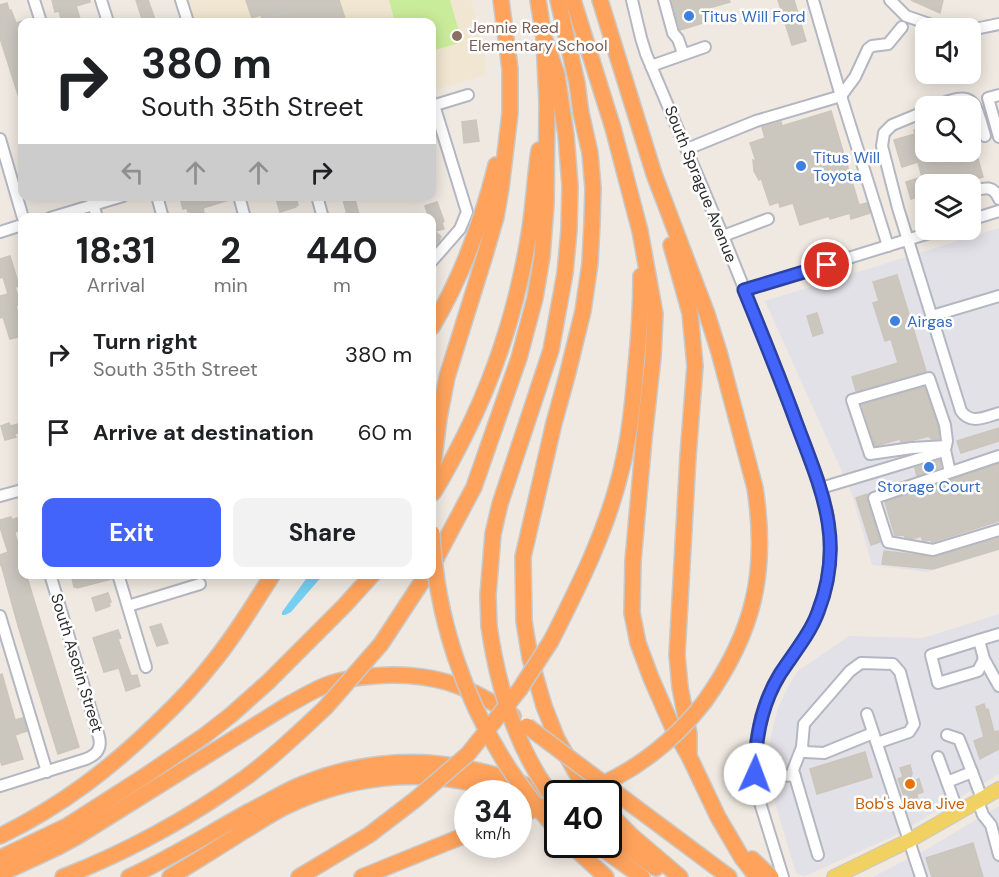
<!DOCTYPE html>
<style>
:root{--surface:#fff;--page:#f2f2f2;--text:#202124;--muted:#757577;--accent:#4264fb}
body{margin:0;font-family:"DM Sans",sans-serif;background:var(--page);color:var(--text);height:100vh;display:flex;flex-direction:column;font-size:22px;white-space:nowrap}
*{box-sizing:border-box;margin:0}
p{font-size:20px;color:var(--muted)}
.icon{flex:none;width:33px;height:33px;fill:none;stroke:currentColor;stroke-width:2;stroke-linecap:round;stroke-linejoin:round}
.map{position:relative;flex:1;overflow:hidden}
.panel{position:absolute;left:18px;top:213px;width:418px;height:366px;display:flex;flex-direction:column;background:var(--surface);border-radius:12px;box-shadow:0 3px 15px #0003}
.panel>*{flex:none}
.top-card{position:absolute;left:18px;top:18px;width:418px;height:183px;border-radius:12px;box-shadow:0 3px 15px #0003;background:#fff;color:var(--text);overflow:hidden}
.controls{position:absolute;left:915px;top:18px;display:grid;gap:12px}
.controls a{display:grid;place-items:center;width:66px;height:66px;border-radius:12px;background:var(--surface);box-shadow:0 3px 15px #0003;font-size:30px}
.speed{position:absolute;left:454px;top:780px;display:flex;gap:12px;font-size:30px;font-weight:700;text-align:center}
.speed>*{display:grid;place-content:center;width:78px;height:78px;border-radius:50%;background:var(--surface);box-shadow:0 3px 15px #0003;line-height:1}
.speed small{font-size:15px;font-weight:400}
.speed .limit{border:3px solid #111;border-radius:9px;background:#fff;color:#111}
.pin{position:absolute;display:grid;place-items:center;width:51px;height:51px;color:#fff;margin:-26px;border:3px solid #fff;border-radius:50%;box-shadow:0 2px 6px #0007}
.me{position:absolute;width:66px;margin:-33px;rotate:2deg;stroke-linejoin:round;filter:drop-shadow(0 0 4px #0008)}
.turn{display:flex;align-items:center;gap:21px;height:126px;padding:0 24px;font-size:27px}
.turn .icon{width:78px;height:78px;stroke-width:2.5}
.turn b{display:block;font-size:42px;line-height:51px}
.lanes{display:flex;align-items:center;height:57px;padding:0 24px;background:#0003;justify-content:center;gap:30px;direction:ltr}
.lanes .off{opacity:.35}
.eta{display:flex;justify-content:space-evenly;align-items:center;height:102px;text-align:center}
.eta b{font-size:36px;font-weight:700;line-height:42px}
.button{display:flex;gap:12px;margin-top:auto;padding:12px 24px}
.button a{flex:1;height:69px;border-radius:12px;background:var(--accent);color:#fff;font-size:24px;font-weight:700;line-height:69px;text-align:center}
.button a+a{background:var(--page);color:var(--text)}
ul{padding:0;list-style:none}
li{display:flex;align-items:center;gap:18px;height:78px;padding:0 24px}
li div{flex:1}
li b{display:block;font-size:22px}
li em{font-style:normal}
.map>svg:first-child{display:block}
</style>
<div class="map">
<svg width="999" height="877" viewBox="0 0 999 877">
<rect width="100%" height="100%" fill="#efe9e1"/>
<g fill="#e3e1e8">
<polygon points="999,228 999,550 927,572 872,565 852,494 765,301"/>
<polygon points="999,614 999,774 894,836 805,876 802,876 796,873 773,796 769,759 771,735 778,708 790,683 798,671 849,636 923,638"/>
<polygon points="999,806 999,877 873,877 927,849"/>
</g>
<polygon fill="#f0e6d1" points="187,0 471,0 485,49 485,75 432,91 432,22 193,22"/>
<polygon fill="#c9ec9a" points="389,0 450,0 462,42 432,51 432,22 395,22"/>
<polygon fill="#75cff0" points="309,575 323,575 291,612 285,615 282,615 282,612"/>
<g fill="#cbc7bf" stroke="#cbc5ba" stroke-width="1.5">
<polygon points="52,0 90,0 90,2 76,6 81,22 62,22 59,11 55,12"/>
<polygon points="136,0 148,0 156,22 143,22"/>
<polygon points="246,0 339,0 346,22 266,22 265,17 262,18 261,15 252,18"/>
<polygon points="672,0 729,0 730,2 702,10 706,22 680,30"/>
<polygon points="778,0 794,0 806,41 792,45"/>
<polygon points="911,0 943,0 940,13"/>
<polygon points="7,3 9,10 11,10 16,23 22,21 22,104 21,104 0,38 0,5"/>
<polygon points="831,111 859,205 867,203 870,213 851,219 850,213 830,219 829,216 800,225 793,203 780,207 779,202 770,205 761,178 759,180 754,171 753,160 756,161 750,143 765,138 762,127 781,122 782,126"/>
<polygon points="476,120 479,141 464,143 462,122"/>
<polygon points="926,126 926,152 965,152 966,155 976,152 983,177 958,184 926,184 926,194 911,199 906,182 922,177 918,162 902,167 894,140 915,134 914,130"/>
<polygon points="188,196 232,196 232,199 203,208 204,213 191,216 190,211 188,212 187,208 183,209 181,202 189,198"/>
<polygon points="285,196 296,196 298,205 296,206 296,207 280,212 276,199"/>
<polygon points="342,196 354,196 360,218 348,218"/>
<polygon points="437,202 444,221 442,223 444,229 435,231 441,237 439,239 440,240 432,250 432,218 429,218 425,206"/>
<polygon points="10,256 19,286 15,287 20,304 16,306 22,331 21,331 22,336 10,339 3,317 0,318 0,296 8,294 3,277 0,278 0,259"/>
<polygon points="897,275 926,371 856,391 852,377 898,363 891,339 885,341 873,303 879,301 873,282"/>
<polygon points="817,313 823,333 813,336 807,316"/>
<polygon points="924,387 938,427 939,439 931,439 929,436 914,440 901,442 900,439 875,446 862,405"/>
<polygon points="9,423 10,426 19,424 21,432 14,434 16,437 5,440 1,426"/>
<polygon points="999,428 999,441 961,453 957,441"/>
<polygon points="940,460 941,467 917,476 915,468"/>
<polygon points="999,464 999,521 932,542 931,540 923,541 921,536 913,539 905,537 904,535 895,536 885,502"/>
<polygon points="867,494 867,500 880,542 871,545 856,498"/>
<polygon points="11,517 12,520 17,518 20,530 15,532 15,534 22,556 22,574 26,574 79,747 58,754 19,629 1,564 0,565 0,555 8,552 0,527 0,520"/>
<polygon points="999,538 999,549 933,569 882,564 884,551 935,557"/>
<polygon points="82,574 111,574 112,579 77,588 76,587 74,587 72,578"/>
<polygon points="108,593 111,602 109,602 110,606 96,611 92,598"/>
<polygon points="161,624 168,643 157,646 150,627"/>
<polygon points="118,630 121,638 118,639 131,676 137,675 140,686 126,691 119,668 104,672 93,638"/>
<polygon points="2,674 15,720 23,718 27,731 15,735 23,759 2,765 0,760 0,675"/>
<polygon points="984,704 986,710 988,709 994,732 998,731 999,749 980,759 974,741 984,737 976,707"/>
<polygon points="865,752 872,777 817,794 810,769"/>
<polygon points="910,765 912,773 910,782 919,779 923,792 917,794 918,804 914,807 910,807 907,803 907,795 904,796 898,779 903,777 900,768"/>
<polygon points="973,843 983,877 932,877 926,858"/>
</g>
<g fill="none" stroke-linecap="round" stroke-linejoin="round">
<g stroke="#b4b7c1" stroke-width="14">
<g id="minor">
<polyline points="34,0 41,22"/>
<polyline points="101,0 108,22"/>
<polyline points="181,0 188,22"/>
<polyline points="632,0 641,38 646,54 723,236 778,373 821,488 827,512 831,549 826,588 814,622 772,688 761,717 756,742 755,774 757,793 783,877"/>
<polyline points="664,0 673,33 678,39 683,53"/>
<polyline points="813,0 841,96"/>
<polyline points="890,0 906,16 941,28"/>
<polyline points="970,30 999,24"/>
<polyline points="651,66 705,47"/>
<polyline points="999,95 988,98 999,137"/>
<polyline points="841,96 855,77 868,49 872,46 888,44 902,27"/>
<polyline points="432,106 468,95"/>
<path d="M936,106C975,89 975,102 985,136"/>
<path d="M926,111L892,125L884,133L882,146L898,208L961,411C971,425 985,417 999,413"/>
<polyline points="0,139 23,218"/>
<polyline points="687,149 756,121 841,96 888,246"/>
<path d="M970,192C984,188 993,184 999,199"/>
<polyline points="91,196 97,218"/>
<polyline points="157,196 163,218"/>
<polyline points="239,196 245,218"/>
<polyline points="317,196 323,218"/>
<polyline points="50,218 123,196"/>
<polyline points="970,220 999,211"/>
<polyline points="0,232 22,225"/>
<polyline points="723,236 768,219"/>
<polyline points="432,261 460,229 467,212 434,105"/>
<polyline points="745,290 939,230"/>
<polyline points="932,316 999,296"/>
<polyline points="946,446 912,448 870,454 852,400 929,378 945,425 947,441 945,450 950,472"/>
<polyline points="999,456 874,498 888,542 933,550 999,530"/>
<polyline points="821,488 944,451"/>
<polyline points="0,496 22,490"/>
<polyline points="118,574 146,667"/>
<polyline points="128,606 200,584"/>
<polyline points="0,616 47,772"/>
<polyline points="999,634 979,640 984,659 999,686"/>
<polyline points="979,640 931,655 938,683 978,671 984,659"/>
<polyline points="867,714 921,877"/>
<polyline points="873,733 824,753 805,752 802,747 804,724 850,671 861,663 893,664 900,672 914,724 909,732 877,743"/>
<polyline points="947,735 959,739 972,772 947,782"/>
<polyline points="802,747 793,770 818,855"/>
<polyline points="938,757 958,812"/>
<polyline points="972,772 982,799"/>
<polyline points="755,774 795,776"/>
<path d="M0,786L86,759C96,755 102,749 99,737L50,574"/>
<polyline points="978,801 983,815 991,825 999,855"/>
</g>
</g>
<g stroke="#c9c9c9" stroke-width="16">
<polyline id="major" points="834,877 910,840 999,789"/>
</g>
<g stroke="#c9c9c9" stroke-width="18">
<g id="highway">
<polyline points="558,0 577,83 581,113 590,153 593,188 592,223 590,263 583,311 567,376 554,423 523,557 524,621 530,658 544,706 557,739 577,774 591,794"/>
<polyline points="573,0 613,128 640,231 655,314 653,357 644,438 633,561 632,613 638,643 651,678 672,726 689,756 718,817 742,858 757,877"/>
<path d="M600,0L654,174L707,314L719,352L755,488C768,572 754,632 705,701"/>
<polyline points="671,245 690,313 695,366 688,456 677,655 680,687 689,734 689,753"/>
<path d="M432,327C462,277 482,221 496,165"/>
<polyline points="432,489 433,465 439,418 447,377 485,255 496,217 501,188 510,113 510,69 501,0"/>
<path d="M433,493C445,475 454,456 464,437C497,371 519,301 530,228C534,202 535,176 539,150"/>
<polyline points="432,566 474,487 519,358 535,298 542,257 546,204 547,103 544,37 538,0"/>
<polyline points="489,626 488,595 493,534 500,504 551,350 565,273 569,230 570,186 566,135 557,75 544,37"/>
<path d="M551,641C579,586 608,528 622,467C630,434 633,401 636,367C639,337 641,307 641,276"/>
<polyline points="381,644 427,574"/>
<polyline points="607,786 729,877"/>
<polyline points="609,813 632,836 680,877"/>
<polyline points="609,835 656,868"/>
<path d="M0,836C61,806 110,769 158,722C178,703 197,683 214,661C236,634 254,604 273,574"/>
<polyline points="570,844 606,877"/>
<polyline points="596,844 642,877"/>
<polyline points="0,858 67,826 145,776 204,736 231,715 268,682 345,605 373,574"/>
<polyline points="752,859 771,877"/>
<path d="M0,874L58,847L78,836L286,706C301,698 316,688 332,683C345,679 359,677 373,676C428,671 468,684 513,716"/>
<path d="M63,877C127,852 189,818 245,778C274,757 299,732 325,708"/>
<path d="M129,877C171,858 210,833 250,811C268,802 285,791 303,784C354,763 412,757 465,768C497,774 528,783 555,800"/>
<path d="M170,877C195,862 219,847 244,831C259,822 275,811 291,804C361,772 436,767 509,794"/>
<polyline points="299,877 369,835 416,799"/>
<polyline points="362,877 468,834"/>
</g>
</g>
<polyline stroke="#c9c9c9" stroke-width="1.5" stroke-dasharray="4.5 3" stroke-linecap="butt" points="250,22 291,11"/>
<use href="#minor" stroke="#fff" stroke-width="10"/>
<use href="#major" stroke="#f2d163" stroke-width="14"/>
<use href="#highway" stroke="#ffa35c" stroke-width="15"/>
<g stroke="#c9c9c9" stroke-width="18" stroke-linecap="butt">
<g id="highway-bridge">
<path d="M432,533C436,617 464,700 510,770C525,792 541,812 558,831"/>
<path d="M489,626C498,689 518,754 558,804"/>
<polyline points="325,708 381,644"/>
<polyline points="527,726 607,786"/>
<path d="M579,794C630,775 672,744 705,701"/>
<polyline points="416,799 468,754 520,689 551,641"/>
<polyline points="519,815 547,805"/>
</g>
</g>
<use href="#highway-bridge" stroke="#ffa35c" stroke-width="15"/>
</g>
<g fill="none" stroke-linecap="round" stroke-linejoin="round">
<g stroke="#2b41a3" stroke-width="15">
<path id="route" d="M755,774C755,739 761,705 780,674C793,654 810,634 818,612C846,540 821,489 796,422C780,378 762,334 744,290L827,265"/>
</g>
<use href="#route" stroke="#4264fb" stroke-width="10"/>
</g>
<g fill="#3f7fe0" stroke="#fff" stroke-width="2">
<circle cx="689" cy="16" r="6"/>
<circle cx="801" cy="166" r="6"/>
<circle cx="895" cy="321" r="6"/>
<circle cx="929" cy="467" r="6"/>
</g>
<circle fill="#8d6e63" stroke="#fff" stroke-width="2" cx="457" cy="36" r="6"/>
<circle fill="#e8710a" stroke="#fff" stroke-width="2" cx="910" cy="784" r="6"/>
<g text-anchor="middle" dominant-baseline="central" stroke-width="5" stroke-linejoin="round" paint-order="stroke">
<g font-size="16" fill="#366cbe" stroke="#fff" text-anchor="start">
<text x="701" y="16">Titus Will Ford</text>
<text x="813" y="157">Titus Will<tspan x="813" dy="18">Toyota</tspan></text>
<text x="907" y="321">Airgas</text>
<text x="929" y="486" text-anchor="middle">Storage Court</text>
</g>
<g font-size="16" fill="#785e54" stroke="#fff" text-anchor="start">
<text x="469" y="27">Jennie Reed<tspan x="469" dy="18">Elementary School</tspan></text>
</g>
<g font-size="16" fill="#2e2e2e" stroke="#fff">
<text transform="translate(701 184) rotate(68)">South Sprague Avenue</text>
<text transform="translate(77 663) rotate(73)">South Asotin Street</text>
</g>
<g font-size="16" fill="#c56008" stroke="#fff">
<text x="910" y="803">Bob's Java Jive</text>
</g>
</g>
</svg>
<div class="controls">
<a><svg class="icon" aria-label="sound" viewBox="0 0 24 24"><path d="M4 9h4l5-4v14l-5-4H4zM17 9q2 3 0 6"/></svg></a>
<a><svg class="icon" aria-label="search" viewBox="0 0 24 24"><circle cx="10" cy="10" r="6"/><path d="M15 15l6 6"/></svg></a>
<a><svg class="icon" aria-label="layers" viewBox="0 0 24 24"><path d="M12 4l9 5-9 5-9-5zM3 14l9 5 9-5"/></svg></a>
</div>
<div class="speed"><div>34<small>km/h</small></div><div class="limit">40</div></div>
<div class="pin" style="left:827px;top:265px;background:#d93025"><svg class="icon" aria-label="arrive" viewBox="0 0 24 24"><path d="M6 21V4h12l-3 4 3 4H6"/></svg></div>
<svg class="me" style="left:755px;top:774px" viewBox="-20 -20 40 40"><circle r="19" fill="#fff"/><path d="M0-13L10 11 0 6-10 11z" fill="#4264fb"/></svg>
<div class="top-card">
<div class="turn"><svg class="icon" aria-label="right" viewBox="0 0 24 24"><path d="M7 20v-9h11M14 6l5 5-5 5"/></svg><div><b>380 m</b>South 35th Street</div></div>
<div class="lanes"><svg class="icon off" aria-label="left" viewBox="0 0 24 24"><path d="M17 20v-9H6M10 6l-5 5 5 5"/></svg><svg class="icon off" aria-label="ahead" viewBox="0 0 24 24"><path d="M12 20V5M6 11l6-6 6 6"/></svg><svg class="icon off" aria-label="ahead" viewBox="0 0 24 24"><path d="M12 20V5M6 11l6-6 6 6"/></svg><svg class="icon" aria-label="right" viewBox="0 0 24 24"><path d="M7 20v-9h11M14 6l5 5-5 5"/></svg></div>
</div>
<section class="panel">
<div class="eta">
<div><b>18:31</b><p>Arrival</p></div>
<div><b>2</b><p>min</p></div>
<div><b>440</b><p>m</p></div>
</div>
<ul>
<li><svg class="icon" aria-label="right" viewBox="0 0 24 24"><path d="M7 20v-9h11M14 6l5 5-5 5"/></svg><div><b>Turn right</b><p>South 35th Street</p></div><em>380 m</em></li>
<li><svg class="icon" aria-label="arrive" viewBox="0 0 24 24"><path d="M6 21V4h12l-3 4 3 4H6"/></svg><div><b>Arrive at destination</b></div><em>60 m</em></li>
</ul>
<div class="button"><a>Exit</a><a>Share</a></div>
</section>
</div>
